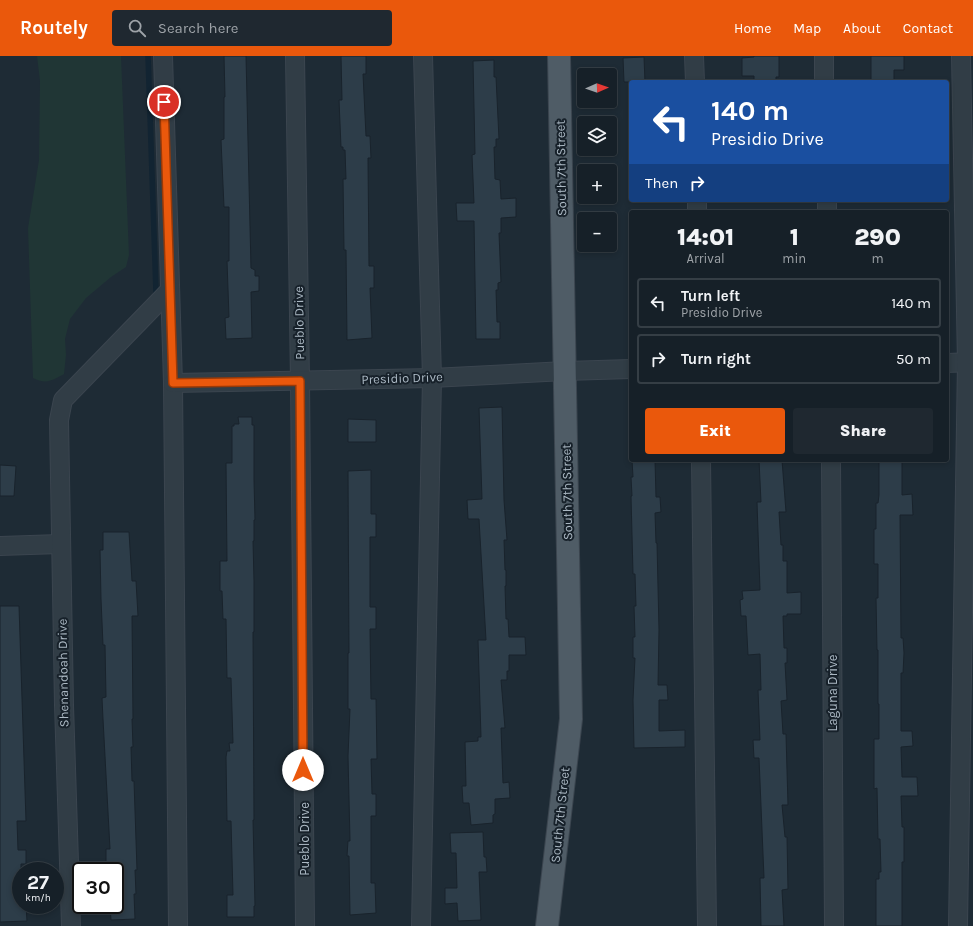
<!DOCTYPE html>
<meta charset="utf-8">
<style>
:root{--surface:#162028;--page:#1f2830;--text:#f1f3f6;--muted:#9ea3a8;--line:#353e45;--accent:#ea580c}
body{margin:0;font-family:Karla,sans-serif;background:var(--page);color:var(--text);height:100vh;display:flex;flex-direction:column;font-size:15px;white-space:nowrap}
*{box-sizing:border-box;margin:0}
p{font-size:13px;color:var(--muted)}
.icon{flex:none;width:22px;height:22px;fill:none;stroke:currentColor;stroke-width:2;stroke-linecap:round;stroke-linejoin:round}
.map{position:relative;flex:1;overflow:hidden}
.side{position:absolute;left:629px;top:154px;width:320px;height:252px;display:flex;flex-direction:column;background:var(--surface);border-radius:4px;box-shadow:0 2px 6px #0003,0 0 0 1px var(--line)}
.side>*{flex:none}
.top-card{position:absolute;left:629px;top:24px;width:320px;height:122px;border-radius:4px;box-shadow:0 2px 6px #0003,0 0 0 1px var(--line);background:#1a4fa0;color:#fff;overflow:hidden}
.needle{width:26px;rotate:88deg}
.tools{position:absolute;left:577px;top:12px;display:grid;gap:8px}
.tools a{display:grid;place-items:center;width:40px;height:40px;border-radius:4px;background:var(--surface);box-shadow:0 2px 6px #0003,0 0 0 1px var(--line);font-size:20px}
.speed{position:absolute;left:12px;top:806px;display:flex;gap:8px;font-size:20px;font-weight:700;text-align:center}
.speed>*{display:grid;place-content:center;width:52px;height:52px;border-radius:50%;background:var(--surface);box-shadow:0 2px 6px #0003,0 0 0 1px var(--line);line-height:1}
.speed small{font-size:10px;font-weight:400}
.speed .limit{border:2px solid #111;border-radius:6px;background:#fff;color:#111}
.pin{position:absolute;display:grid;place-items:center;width:34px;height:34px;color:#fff;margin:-17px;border:2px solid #fff;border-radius:50%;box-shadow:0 1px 4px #0007}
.me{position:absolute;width:44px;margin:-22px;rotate:0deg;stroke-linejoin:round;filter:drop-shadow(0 0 3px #0008)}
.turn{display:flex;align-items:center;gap:14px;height:84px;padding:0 16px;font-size:18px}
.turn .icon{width:52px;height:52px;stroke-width:2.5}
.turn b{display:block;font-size:28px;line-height:34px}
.then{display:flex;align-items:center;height:38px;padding:0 16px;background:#0003;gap:8px;font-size:15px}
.eta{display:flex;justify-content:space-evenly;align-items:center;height:68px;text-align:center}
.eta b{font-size:24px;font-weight:800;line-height:28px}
.button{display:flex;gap:8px;margin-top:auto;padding:8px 16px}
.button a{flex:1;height:46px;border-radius:4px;background:var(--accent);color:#fff;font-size:16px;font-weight:800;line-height:46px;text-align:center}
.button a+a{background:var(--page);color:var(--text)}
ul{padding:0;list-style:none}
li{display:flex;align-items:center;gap:12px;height:50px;margin:0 8px 6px;padding:0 8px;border:2px solid var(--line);border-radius:4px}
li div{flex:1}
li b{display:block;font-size:15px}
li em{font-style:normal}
header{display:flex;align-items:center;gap:24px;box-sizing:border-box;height:56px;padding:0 20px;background:var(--accent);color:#fff}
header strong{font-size:19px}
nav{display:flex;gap:22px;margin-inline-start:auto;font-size:14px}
.search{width:280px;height:36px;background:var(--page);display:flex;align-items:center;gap:10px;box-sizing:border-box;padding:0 14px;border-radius:4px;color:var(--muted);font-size:15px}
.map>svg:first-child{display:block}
</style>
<header>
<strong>Routely</strong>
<div class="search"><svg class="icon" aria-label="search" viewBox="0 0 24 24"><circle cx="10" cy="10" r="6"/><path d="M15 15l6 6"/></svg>Search here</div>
<nav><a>Home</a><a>Map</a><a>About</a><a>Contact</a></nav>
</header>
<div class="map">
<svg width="973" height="870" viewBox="0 0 973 870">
<rect width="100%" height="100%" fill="#1e2b35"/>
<path fill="#203635" d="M37,0H121L129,199L126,211L111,221L86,242L70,263L65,283L66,299L64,318C53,324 46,329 33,322L28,172L39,104L40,25Z"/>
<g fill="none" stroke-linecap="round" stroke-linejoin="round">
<polyline stroke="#122432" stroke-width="5.5" points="148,0 156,236"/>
</g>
<g fill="#2d3d49" stroke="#19232c">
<polygon points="224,0 246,0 251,212 255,214 255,220 259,220 259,235 251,236 251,237 252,282 226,283 225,262 229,261 227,205 229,205 229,151 224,151 221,84 224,83 224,41 225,41"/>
<polygon points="341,0 366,0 366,18 363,18 366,80 370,80 371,102 368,102 369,210 374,210 374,232 370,232 372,282 347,284 346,194 344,194 343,123 346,123 345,94 343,94 343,91 341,91 339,44 342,44"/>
<polygon points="754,0 779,0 779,21 776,21 776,26 754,26 754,20 742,20 742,2 754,1"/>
<polygon points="871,0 904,0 904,14 894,14 894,26 871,26"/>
<polygon points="644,1 645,26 624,26 623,2"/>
<polygon points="494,4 494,21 496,21 499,83 496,83 496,91 494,91 495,123 500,124 501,143 516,142 516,161 501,162 501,177 499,177 501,226 498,227 498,234 496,234 497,266 500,266 500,283 476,283 474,165 457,165 456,147 474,147 472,99 475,98 473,5"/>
<polygon points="502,351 504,444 507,484 504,484 505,514 506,514 506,530 505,530 506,563 508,563 509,581 525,581 526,599 509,599 509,615 507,615 507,624 501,624 505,672 501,672 503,727 509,726 510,742 495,743 495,758 493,759 493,767 471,769 469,747 463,747 462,730 466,730 465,686 478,685 478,681 481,681 478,584 486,584 479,463 468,463 467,444 482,443 479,352"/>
<polygon points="238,361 252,361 252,369 254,369 254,424 255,464 254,464 254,485 253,485 254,525 254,576 253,576 254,764 253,764 255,850 254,850 254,861 227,861 227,839 233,839 231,765 227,765 226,701 227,695 230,695 229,687 233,687 231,622 227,622 226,563 223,563 222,535 220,535 220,505 227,505 226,407 232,407 232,370 234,370 234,368 239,368"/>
<polygon points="348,363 376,364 376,386 348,386"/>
<polygon points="632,404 655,404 656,441 660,441 661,456 655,457 656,487 657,487 659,574 658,629 667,629 668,644 659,644 659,675 685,674 685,691 634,692 633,644 635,602 633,602 633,581 635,581 634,550 636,550 635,518 633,518 631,440 632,440 631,421 633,421"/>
<polygon points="759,404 782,404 786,456 779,456 781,489 783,489 783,505 787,505 787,537 801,536 801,558 787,558 787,560 783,560 784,592 787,592 787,607 785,607 787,644 781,645 783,678 786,678 788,749 782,749 785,781 787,781 788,833 782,834 784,870 761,870 760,822 764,822 759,702 754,702 753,684 760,684 758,634 761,634 760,598 748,599 746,560 741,560 740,544 743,543 742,535 760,534 757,446 761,446"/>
<polygon points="879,404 902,404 902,439 912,438 913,459 900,459 901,582 903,582 904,597 903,617 901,617 901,675 912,675 913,690 901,691 902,721 917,721 918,740 901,740 902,771 904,771 904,806 902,806 902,870 876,870 876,823 879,823 879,816 881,816 880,783 878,783 877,732 874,733 874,683 879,683 879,648 878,648 878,594 877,594 876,542 878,542 878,508 874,508 874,473 876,473 876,447 878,447 879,439"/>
<polygon points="0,409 16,410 14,440 0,440"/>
<polygon points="371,414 371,458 376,458 376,481 370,481 370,551 376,551 376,573 370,573 371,643 376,643 377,703 371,703 372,738 376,738 376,760 371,760 371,827 375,827 376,857 350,859 349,800 347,800 348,785 350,785 348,700 350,653 348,653 348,597 349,597 348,415"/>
<polygon points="103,476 129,476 132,525 136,525 138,560 132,560 133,663 132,663 133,691 131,691 132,725 134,725 137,814 135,814 136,838 134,838 135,863 111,864 110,849 115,849 115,814 106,815 106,793 110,793 103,663 102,642 106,641 105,589 103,589 101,543 100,494 103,494"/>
<polygon points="0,550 19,550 26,765 17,765 18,794 26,794 26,808 21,808 21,849 26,849 27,865 0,866"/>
<polygon points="483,776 484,801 486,801 487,816 479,816 481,864 458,865 457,847 445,848 445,832 457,832 456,797 451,797 450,777"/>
</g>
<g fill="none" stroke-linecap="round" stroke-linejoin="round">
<g stroke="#3b454f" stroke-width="20">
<g id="minor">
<polyline points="163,0 173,327 178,870"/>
<polyline points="295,0 300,325 305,870"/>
<polyline points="694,0 695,26"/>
<polyline points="824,0 824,26"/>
<polyline points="697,144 697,156"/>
<polyline points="827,144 827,156"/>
<polyline points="947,307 973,306"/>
<polyline points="173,327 432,322 565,315 631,313"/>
<polyline points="701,404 707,870"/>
<polyline points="831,404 834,870"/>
<polyline points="0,490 60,488"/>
<polyline points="71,870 64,649 59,364 63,344 170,234"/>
<polyline points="421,870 432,322 423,0"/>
<polyline points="958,870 967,306 961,0"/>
</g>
</g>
<g stroke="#3b454f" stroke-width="24">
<polyline id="major" points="547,870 571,663 559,0"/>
</g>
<use href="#minor" stroke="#313d46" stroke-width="18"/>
<use href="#major" stroke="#4f5c66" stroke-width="22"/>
</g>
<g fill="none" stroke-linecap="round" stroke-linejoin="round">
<g stroke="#983908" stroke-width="10">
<polyline id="route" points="164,46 173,327 300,325 303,714"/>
</g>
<use href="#route" stroke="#ea580c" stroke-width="7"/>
</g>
<g text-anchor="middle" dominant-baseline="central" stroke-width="4" stroke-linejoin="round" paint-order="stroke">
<g font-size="13" fill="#abb8c3" stroke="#17212a">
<text transform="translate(561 112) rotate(-91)">South 7th Street</text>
<text transform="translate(299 267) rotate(-91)">Pueblo Drive</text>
<text transform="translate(402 322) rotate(-2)">Presidio Drive</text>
<text transform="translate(567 436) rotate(-91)">South 7th Street</text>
<text transform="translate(63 617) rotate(-91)">Shenandoah Drive</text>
<text transform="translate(832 637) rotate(-90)">Laguna Drive</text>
<text transform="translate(560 759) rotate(-84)">South 7th Street</text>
<text transform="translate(304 783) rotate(-90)">Pueblo Drive</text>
</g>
</g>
</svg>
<div class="tools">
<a><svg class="needle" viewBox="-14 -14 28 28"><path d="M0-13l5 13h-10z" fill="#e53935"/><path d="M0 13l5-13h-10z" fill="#9ea3a8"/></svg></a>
<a><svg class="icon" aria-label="layers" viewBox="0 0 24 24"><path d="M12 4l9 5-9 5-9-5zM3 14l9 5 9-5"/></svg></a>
<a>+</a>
<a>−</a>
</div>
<div class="speed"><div>27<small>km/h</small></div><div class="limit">30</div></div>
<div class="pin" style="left:164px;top:46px;background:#d93025"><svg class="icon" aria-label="arrive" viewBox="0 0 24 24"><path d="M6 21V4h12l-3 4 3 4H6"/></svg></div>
<svg class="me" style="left:303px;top:714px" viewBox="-20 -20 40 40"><circle r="19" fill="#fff"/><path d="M0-13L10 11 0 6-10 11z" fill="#ea580c"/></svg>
<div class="top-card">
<div class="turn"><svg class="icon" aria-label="left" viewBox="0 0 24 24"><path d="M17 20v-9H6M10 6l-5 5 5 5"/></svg><div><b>140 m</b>Presidio Drive</div></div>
<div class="then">Then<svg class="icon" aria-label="right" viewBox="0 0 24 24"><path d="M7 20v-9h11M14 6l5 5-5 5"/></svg></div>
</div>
<section class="side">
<div class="eta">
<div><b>14:01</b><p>Arrival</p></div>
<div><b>1</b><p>min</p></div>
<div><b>290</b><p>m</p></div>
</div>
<ul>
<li><svg class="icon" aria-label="left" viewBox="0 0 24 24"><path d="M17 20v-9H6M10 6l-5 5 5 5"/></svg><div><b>Turn left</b><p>Presidio Drive</p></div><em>140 m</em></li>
<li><svg class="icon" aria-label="right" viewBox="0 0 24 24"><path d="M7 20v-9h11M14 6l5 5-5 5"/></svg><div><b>Turn right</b></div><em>50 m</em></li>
</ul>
<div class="button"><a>Exit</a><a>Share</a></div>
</section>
</div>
